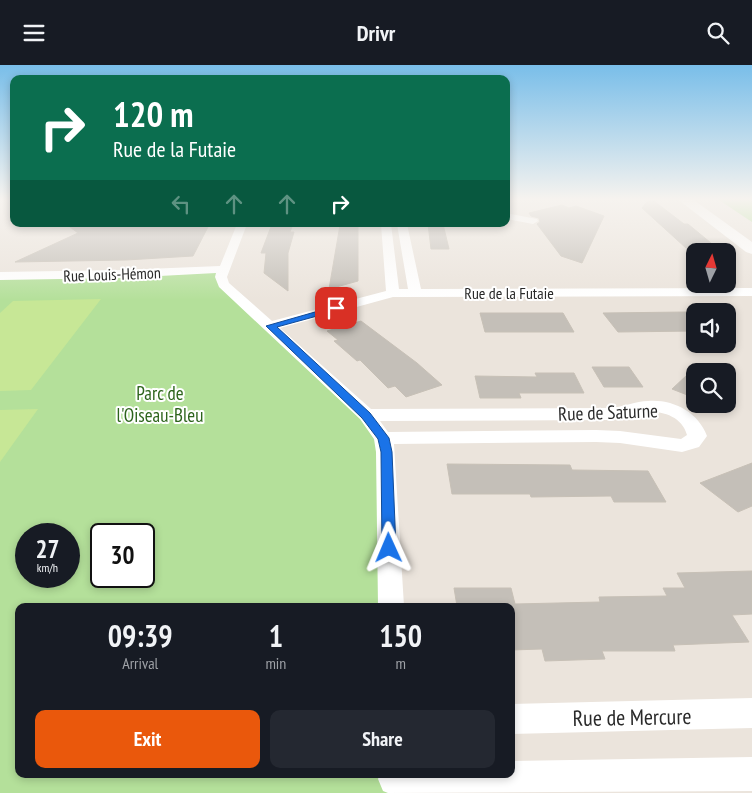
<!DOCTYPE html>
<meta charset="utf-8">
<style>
:root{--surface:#171b24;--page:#242831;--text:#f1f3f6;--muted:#9ea1a6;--accent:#ea580c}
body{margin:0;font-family:"PT Sans Narrow",sans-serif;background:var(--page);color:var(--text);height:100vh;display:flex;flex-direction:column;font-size:19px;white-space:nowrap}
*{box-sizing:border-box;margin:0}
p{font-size:16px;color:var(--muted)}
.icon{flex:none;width:28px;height:28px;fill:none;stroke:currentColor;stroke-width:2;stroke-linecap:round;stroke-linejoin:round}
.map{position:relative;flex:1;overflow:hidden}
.sheet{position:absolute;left:15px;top:538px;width:500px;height:175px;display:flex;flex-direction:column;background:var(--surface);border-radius:10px;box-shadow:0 2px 8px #0003}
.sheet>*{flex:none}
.top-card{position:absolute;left:10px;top:10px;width:500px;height:152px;border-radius:10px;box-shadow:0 2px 8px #0003;background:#0b6e4f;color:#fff;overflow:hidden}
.needle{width:32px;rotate:5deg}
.tools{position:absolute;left:686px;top:178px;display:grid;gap:10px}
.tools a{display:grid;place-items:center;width:50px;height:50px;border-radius:10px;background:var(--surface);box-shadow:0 2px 8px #0003;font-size:25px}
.speed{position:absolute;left:15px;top:458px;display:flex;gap:10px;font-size:25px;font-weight:700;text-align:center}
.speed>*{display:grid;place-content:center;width:65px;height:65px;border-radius:50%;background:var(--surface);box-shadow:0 2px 8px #0003;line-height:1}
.speed small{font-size:12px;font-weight:400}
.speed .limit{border:2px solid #111;border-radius:8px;background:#fff;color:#111}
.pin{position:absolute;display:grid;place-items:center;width:42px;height:42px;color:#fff;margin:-21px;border-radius:10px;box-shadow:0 2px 8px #0006}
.me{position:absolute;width:55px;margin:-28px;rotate:359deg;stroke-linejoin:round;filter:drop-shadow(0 0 4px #0008)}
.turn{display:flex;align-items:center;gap:18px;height:105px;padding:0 20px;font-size:22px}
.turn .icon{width:65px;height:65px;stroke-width:2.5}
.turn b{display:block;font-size:35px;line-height:42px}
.lanes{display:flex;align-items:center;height:48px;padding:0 20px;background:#0003;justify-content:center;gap:25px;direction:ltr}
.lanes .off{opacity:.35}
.eta{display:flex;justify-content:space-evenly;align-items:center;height:85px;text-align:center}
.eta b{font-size:30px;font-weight:700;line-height:35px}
.button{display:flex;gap:10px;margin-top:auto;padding:10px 20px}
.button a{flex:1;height:58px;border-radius:10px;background:var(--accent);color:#fff;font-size:20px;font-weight:700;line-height:58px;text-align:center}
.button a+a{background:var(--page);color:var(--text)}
header{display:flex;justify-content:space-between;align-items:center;height:65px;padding:0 20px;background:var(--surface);font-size:22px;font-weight:700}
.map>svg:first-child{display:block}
</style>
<header><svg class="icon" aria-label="menu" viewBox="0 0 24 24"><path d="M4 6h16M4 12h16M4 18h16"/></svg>Drivr<svg class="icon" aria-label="search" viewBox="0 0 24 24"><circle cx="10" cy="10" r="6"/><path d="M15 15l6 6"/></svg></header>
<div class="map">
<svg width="752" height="728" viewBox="0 0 752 728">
<rect width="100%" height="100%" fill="#ebe4dc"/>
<g fill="#b4e09a" fill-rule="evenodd">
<polygon points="716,133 752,133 752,157"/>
<path d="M224,204L221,212L366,350L386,387L391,541H19V709H395V728H0V211ZM26,469H69V511H26ZM101,469H144V511H101Z"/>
</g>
<g fill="#c7e796">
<polygon points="101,234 31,325 0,326 0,248 13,236"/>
<polygon points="38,344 0,397 0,345"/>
</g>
<g fill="#c4bfb8" stroke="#c7c0b6">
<polygon points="650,133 684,159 688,159 717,183 686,183 642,143"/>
<polygon points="562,140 569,143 576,141 604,151 582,198 561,191 537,159 540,157 539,153 531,151 529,148"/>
<polygon points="66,159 159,159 209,160 193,191 126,195 15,197 78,168"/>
<polygon points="272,159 293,159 290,167 294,167 288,188 288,226 264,208 266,188 261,188"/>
<polygon points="428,159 443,159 449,184 431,184"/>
<polygon points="340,160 358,160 358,216 329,224"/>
<polygon points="686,247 695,256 695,266 618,267 603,248"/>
<polygon points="480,248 563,248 574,267 485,267"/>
<polygon points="361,256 417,298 442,320 406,332 395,321 388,323 360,295 357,296 334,276 338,275 327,266"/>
<polygon points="592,302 629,302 643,322 604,322"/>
<polygon points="535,308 574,308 584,328 519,328 521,333 480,333 475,311 537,312"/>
<polygon points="687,310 695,314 695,333 672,324"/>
<polygon points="752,398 752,441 738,447 700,418"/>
<polygon points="447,399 570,400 572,405 648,406 666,437 614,437 611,431 531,432 530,429 452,429"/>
<polygon points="752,506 752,549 732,550 749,577 673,580 675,586 602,586 605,594 545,596 542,584 511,585 511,541 457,541 454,523 511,523 515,539 600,537 599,532 667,531 663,523 685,523 677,508"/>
</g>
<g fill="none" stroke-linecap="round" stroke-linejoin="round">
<g fill="#fff" fill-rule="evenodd">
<polygon points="506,148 537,154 538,156 533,159 506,154"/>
<path d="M237,159H247L227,212L229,218L272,256L386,226L381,159H391L399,224H408L397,159H407L421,224L752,223V231L393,232L280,263L371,344L610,343C623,342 636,336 648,336C673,334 698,347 707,371L699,382L682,387L620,378L596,377L394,379L404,541H378L376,387L374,374L360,354L219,222L215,212L216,208L122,213L0,215V207L122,205L220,201ZM648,346C665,347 682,352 687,370L681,374L620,366L596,365L388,367L380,356L610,355Z"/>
<polygon points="752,633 752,663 511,669 511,639"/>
<polygon points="752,692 752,726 388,728 383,726 378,714 380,709 511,709 511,696"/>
</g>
<polygon fill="#fff" fill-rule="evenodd" points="676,133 691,133 752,177 752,189 746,187"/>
</g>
<linearGradient id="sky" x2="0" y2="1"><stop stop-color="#79bee9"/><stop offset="0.57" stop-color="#f6f3ef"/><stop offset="1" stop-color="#f6f3ef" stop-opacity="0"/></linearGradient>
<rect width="752" height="235" fill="url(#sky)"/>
<polygon fill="#1a73e8" stroke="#114b97" points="336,241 341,243 339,245 277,262 370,348 389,373 392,387 396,483 394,488 389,489 384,488 382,483 381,387 378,374 362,353 266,261"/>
<g text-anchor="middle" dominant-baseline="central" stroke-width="4" stroke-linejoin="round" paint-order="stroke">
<g font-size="16" fill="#2a2a2a" stroke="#fff">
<text transform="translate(112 209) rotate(-2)">Rue Louis-Hémon</text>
<text x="509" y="228">Rue de la Futaie</text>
</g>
<g font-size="19" fill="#2d641c" stroke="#fff">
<text x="160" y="328">Parc de<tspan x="160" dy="22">l'Oiseau-Bleu</tspan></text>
</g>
<g font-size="19" fill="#2a2a2a" stroke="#fff">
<text transform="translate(608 347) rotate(-2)">Rue de Saturne</text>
</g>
<g font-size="22" fill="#2a2a2a" stroke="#fff">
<text transform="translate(632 652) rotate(-1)">Rue de Mercure</text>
</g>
</g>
</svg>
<div class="tools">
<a><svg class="needle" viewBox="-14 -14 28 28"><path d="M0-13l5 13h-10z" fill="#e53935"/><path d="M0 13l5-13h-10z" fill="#9ea1a6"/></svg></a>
<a><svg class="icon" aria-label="sound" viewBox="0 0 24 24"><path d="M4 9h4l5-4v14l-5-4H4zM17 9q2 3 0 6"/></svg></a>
<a><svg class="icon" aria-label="search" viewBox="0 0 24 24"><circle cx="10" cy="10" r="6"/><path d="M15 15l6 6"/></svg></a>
</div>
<div class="speed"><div>27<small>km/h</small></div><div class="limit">30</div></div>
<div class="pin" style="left:336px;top:243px;background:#d93025"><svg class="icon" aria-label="arrive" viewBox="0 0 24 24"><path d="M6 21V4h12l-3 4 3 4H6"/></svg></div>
<svg class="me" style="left:389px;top:483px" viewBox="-20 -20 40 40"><path d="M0-17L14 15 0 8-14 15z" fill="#1a73e8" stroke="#fff" stroke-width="4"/></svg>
<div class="top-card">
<div class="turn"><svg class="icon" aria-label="right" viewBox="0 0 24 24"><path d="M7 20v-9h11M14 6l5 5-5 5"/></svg><div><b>120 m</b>Rue de la Futaie</div></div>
<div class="lanes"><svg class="icon off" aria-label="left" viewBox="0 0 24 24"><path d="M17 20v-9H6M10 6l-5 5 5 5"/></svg><svg class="icon off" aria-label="ahead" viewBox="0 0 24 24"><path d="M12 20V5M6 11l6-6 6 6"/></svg><svg class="icon off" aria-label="ahead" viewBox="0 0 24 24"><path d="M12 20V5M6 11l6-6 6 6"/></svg><svg class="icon" aria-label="right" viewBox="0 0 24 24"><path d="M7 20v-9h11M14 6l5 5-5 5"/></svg></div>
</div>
<section class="sheet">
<div class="eta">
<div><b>09:39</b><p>Arrival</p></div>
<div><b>1</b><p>min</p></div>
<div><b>150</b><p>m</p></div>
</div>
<div class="button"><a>Exit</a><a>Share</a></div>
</section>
</div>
